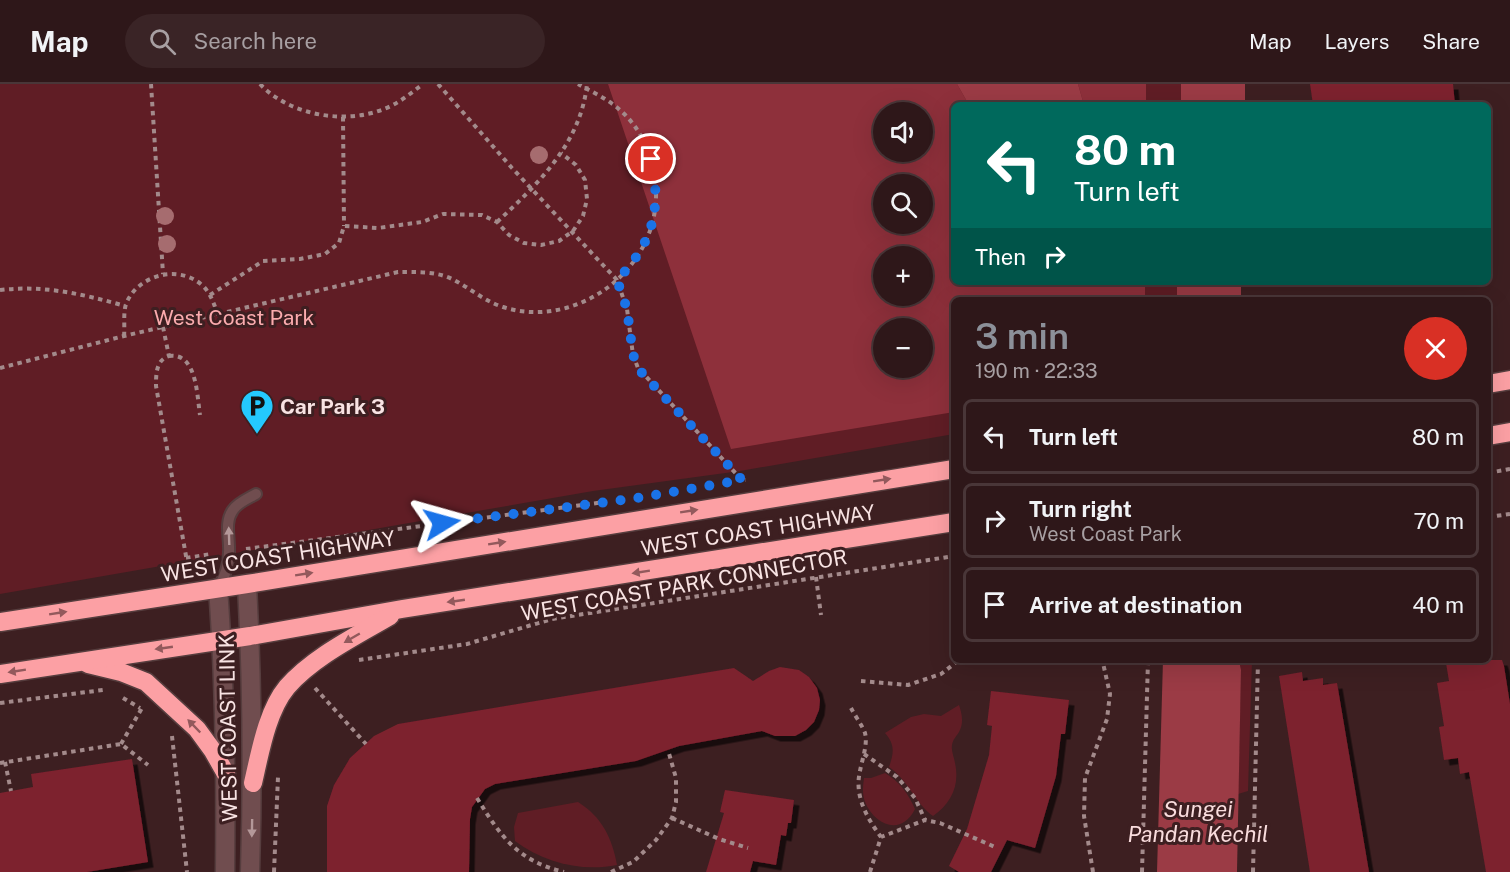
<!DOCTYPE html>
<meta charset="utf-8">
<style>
:root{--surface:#2e1719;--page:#3a2426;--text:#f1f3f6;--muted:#a79fa2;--line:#493638;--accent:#8c9099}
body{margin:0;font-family:"Public Sans",sans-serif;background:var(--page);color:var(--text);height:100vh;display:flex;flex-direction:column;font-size:22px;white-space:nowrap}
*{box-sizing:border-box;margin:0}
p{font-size:20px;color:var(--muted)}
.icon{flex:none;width:33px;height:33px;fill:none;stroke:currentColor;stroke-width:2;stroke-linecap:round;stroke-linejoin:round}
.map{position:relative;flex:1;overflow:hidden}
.details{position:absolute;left:951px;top:213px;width:540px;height:366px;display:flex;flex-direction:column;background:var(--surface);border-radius:9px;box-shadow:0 6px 24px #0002,0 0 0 2px var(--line)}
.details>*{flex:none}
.hud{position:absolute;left:951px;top:18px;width:540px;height:183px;border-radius:9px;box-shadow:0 6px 24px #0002,0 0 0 2px var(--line);background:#00695c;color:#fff;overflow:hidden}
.controls{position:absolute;left:873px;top:18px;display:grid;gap:12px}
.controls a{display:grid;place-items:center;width:60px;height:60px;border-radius:50%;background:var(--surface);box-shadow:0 6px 24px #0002,0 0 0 2px var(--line);font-size:30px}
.pin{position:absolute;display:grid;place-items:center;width:51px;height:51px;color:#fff;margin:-26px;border:3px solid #fff;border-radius:50%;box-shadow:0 2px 6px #0007}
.me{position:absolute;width:66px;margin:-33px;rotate:82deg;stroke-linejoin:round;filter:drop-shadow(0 0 4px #0008)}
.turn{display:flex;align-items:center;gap:21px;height:126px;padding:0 24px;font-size:27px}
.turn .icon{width:78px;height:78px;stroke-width:2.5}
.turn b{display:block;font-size:42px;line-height:51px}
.then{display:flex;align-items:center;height:57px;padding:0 24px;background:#0003;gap:12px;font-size:22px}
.round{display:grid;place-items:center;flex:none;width:63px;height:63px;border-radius:32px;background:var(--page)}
.summary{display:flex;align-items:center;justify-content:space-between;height:102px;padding:0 24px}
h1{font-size:36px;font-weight:600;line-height:45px;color:var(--accent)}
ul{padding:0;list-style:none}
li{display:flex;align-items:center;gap:18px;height:75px;margin:0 12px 9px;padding:0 12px;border:3px solid var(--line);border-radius:9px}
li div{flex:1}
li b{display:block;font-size:22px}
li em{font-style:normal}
header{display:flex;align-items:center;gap:36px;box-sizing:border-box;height:84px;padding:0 30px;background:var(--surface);border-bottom:2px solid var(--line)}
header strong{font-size:28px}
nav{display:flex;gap:33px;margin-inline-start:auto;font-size:21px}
.search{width:420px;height:54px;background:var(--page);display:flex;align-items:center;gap:15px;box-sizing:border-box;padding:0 21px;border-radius:33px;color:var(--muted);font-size:22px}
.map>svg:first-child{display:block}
</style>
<header>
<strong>Map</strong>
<div class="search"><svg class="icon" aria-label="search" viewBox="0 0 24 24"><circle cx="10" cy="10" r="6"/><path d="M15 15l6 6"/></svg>Search here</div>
<nav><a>Map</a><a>Layers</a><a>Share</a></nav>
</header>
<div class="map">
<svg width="1510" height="788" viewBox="0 0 1510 788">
<defs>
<filter id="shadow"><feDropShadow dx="5.5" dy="5.5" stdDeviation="0" flood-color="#0009"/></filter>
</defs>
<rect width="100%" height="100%" fill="#3d1f21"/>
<g fill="#601d25" fill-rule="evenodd">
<path d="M0,0H1181V21H954V198H1177V216H954V350L740,387L593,407L0,510ZM884,28H922V68H884ZM884,100H922V140H884ZM884,172H922V212H884ZM884,244H922V284H884Z"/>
<polygon points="1239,576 1252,576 1248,707 1238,710 1241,586"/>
<path d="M959,621C962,630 964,639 959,648C956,653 953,655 952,661C951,667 954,673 955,679C960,702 951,719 933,732C915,719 908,696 889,683C894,669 895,660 885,649L911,633L924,630L941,632Z"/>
<path d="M885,689C900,698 908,709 915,725C902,752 875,742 865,718C862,709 863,702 864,694H871Z"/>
<path d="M578,718C602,733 612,754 617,781C582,788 544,779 515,757L514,743L518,729Z"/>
</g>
<g fill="#8e303b" fill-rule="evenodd">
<path d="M608,0H957L969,21H954V198H1145V216H954V328L731,365ZM884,28H922V68H884ZM884,100H922V140H884ZM884,172H922V212H884ZM884,244H922V284H884Z"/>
<polygon points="1078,0 1146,0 1146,21 1084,21"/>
</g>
<g fill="#9b3b45">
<polygon points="957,0 1078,0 1084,21 969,21"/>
<rect x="1181" y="0" width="64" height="21"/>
<rect x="1177" y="198" width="64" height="18"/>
<polygon points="1163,576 1239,576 1241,586 1237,788 1157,788"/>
</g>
<g fill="#7d202e" filter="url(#shadow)">
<polygon points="1310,0 1453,0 1455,21 1313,21"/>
<polygon points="1461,576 1502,576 1504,582 1510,620 1510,788 1486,788 1469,688 1460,690 1458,674 1444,676 1439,643 1444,642 1437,599 1449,597 1446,579"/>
<polygon points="780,583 799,586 809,593 817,604 820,616 819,626 814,638 806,646 795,652 775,652 762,647 679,662 636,677 495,700 485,705 472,723 470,735 469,788 327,788 327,722 334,701 350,674 374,652 398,640 734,584 753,597 769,587"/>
<polygon points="1302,588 1303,597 1323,594 1323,601 1337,599 1369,788 1310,788 1279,592"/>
<polygon points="991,607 1069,616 1065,650 1061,650 1056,692 1035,764 1007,756 991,788 959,788 949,782 967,745 989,671 992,642 987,641"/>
<polygon points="132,675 148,778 87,788 0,788 0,709 33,703 31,690"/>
<polygon points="725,706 794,716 791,739 788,739 786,752 781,751 776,781 753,777 750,788 706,788 724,729 720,728"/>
</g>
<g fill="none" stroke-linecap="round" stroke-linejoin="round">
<g stroke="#563d3e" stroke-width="14">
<path id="lane" d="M218,504C225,493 229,482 229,468C230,455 224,438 233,426C237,419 249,414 256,410"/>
</g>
<g stroke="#563d3e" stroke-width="21">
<g id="secondary">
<path d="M247,500C252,596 253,692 250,788"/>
<path d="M218,504C225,599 226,694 225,788"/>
</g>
</g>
<g stroke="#563d3e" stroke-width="21">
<g id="highway">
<polyline points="1488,300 1510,296"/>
<polyline points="1488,352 1510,348"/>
<polyline points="0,538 247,500 954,385"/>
<polyline points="88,580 121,588 146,598 197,645 213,667 226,690"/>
<polyline points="0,590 250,552 402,525 954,438"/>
<path d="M253,699C260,669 267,627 287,603C313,573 356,552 390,532"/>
</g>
</g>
<g stroke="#a38a8b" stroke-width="4" stroke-dasharray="4.5 4.5" stroke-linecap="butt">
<polyline points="151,0 163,190"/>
<path d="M260,0C289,31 344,41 384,25C398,20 411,9 423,0"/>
<polyline points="438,0 512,84 617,196 627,225 633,271 638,284 742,396 746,396"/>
<polyline points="343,33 344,142"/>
<path d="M497,138C538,100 581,59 587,0"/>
<path d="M0,206C44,201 83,210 125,222"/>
<polyline points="210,211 263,177 300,175 325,170 339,159 344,142 378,144 422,138 443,130 482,131 497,138 509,151 524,159 541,161 559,157 573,147 583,132 587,115 585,96 576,81 561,69"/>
<path d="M163,243L169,272C156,276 156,290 156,302L189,489"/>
<path d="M124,252C125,242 123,229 126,220C138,190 180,180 203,202C211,210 214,220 218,231"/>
<path d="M169,272C197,268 197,312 200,331"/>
<path d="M0,284L124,252L398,188C415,188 436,187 452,195C470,204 484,217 503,223C546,237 594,221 624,189C645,167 657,138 656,107C655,77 643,46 620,26C608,15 592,8 578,0"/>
<polyline points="1488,389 1510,385"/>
<polyline points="1488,433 1510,430"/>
<polyline points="246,465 605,418"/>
<polyline points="186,474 212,470"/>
<polyline points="816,493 821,531"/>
<polyline points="359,576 467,560 552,535 954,472"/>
<polyline points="861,597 908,601 941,590 959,576"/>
<polyline points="315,604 366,660"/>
<polyline points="123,614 140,624"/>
<polyline points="0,619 103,606"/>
<path d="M851,624C855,632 862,641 865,649C868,660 862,676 860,687C854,712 867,734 881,753"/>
<polyline points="172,652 187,788"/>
<polyline points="121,660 142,624"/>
<polyline points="864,670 897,693 915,714 925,736"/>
<polyline points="5,678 11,707"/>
<polyline points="0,679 121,660 148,681"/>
<path d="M477,714C501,753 518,777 564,788"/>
<polyline points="672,734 719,755 748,764"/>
<polyline points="274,788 278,693"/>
<polyline points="611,788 633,778 656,756 672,734 676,718 676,694 668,666"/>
<polyline points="870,788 881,753 925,736 940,739 995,763"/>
<polyline points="1093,788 1084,732 1085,694 1107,635 1110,610 1103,579 1100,576"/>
<polyline points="1142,788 1148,576"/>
<polyline points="1253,788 1258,576"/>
</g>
<use href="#lane" stroke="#704d4f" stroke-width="10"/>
<use href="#secondary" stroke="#704d4f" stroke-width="18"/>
<use href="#highway" stroke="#fca0a4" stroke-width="18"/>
</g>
<g fill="#a66c6f">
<circle cx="539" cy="71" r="9"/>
<circle cx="165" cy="132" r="9"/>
<circle cx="167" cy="160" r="9"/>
</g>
<defs><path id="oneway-solid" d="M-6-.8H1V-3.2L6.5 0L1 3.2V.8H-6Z" transform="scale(1.5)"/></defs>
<g fill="#93595c">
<use href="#oneway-solid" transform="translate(882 396) rotate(-9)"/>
<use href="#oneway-solid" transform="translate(689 427) rotate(-9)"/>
<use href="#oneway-solid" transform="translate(497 459) rotate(-9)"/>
<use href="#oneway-solid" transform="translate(641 488) rotate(171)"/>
<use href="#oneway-solid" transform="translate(304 490) rotate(-9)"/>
<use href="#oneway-solid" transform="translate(456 517) rotate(172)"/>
<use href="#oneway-solid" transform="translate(58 529) rotate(-9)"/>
<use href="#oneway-solid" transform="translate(352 554) rotate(150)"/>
<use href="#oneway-solid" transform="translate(164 564) rotate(172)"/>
<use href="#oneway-solid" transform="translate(17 587) rotate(171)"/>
<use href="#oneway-solid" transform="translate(194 642) rotate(-134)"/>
</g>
<g fill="#b49899">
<use href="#oneway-solid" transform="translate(229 452) rotate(-92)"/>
<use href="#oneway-solid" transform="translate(252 744) rotate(91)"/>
</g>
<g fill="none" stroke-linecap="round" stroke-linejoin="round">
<path stroke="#1a73e8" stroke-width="10" stroke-dasharray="0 18" d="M442,439L631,415L742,396L642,289L633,271L627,225L617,196C653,159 662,125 651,75"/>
</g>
<defs>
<g id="parking-pin" transform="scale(1.725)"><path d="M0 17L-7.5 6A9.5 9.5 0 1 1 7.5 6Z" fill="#24c9fe" stroke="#3d1f21"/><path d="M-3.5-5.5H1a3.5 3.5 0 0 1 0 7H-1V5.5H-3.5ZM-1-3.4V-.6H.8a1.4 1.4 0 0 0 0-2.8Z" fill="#111"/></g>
</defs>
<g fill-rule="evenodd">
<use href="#parking-pin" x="257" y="322"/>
</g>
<g text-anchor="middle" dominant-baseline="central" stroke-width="6" stroke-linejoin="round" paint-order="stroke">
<g font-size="21" fill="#fbabae" stroke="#3d1f21">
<text x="234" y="233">West Coast Park</text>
</g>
<g font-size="21" font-weight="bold" fill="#f8e3e3" stroke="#3d1f21" text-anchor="start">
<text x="280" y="322">Car Park 3</text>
</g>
<g font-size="21" fill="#f8e3e3" stroke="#3d1f21">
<text transform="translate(758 446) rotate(-9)">WEST COAST HIGHWAY</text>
<text transform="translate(278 472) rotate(-9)">WEST COAST HIGHWAY</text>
<text transform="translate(684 501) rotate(-10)">WEST COAST PARK CONNECTOR</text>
<text transform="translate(228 644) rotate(-91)">WEST COAST LINK</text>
</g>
<g font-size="22" font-style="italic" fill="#f9dcdd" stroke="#3d1f21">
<text x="1198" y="725">Sungei<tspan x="1198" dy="25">Pandan Kechil</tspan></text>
</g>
</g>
</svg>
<div class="controls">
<a><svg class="icon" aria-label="sound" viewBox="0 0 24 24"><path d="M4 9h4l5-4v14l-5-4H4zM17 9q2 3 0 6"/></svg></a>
<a><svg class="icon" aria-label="search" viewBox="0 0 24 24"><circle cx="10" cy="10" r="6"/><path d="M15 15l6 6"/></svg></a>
<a>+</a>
<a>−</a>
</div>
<div class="pin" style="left:651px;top:75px;background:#d93025"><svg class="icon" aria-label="arrive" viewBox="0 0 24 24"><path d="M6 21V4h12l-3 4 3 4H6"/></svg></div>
<svg class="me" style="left:442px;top:439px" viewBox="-20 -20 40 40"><path d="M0-17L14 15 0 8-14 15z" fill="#1a73e8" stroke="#fff" stroke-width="4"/></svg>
<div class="hud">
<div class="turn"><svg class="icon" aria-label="left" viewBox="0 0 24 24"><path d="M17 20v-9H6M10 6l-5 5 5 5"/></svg><div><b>80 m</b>Turn left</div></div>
<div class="then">Then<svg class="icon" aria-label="right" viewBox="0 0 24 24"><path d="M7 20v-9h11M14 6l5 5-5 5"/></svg></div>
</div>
<section class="details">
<div class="summary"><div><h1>3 min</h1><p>190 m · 22:33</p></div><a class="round" style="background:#d93025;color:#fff"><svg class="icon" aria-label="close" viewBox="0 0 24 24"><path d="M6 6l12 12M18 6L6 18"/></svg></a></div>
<ul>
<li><svg class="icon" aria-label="left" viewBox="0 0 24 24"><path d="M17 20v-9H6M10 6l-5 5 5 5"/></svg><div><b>Turn left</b></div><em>80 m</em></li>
<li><svg class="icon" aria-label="right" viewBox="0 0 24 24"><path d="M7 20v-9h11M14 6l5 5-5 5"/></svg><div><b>Turn right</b><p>West Coast Park</p></div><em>70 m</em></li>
<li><svg class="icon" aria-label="arrive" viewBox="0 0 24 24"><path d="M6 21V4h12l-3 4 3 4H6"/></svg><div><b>Arrive at destination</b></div><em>40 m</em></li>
</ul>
</section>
</div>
